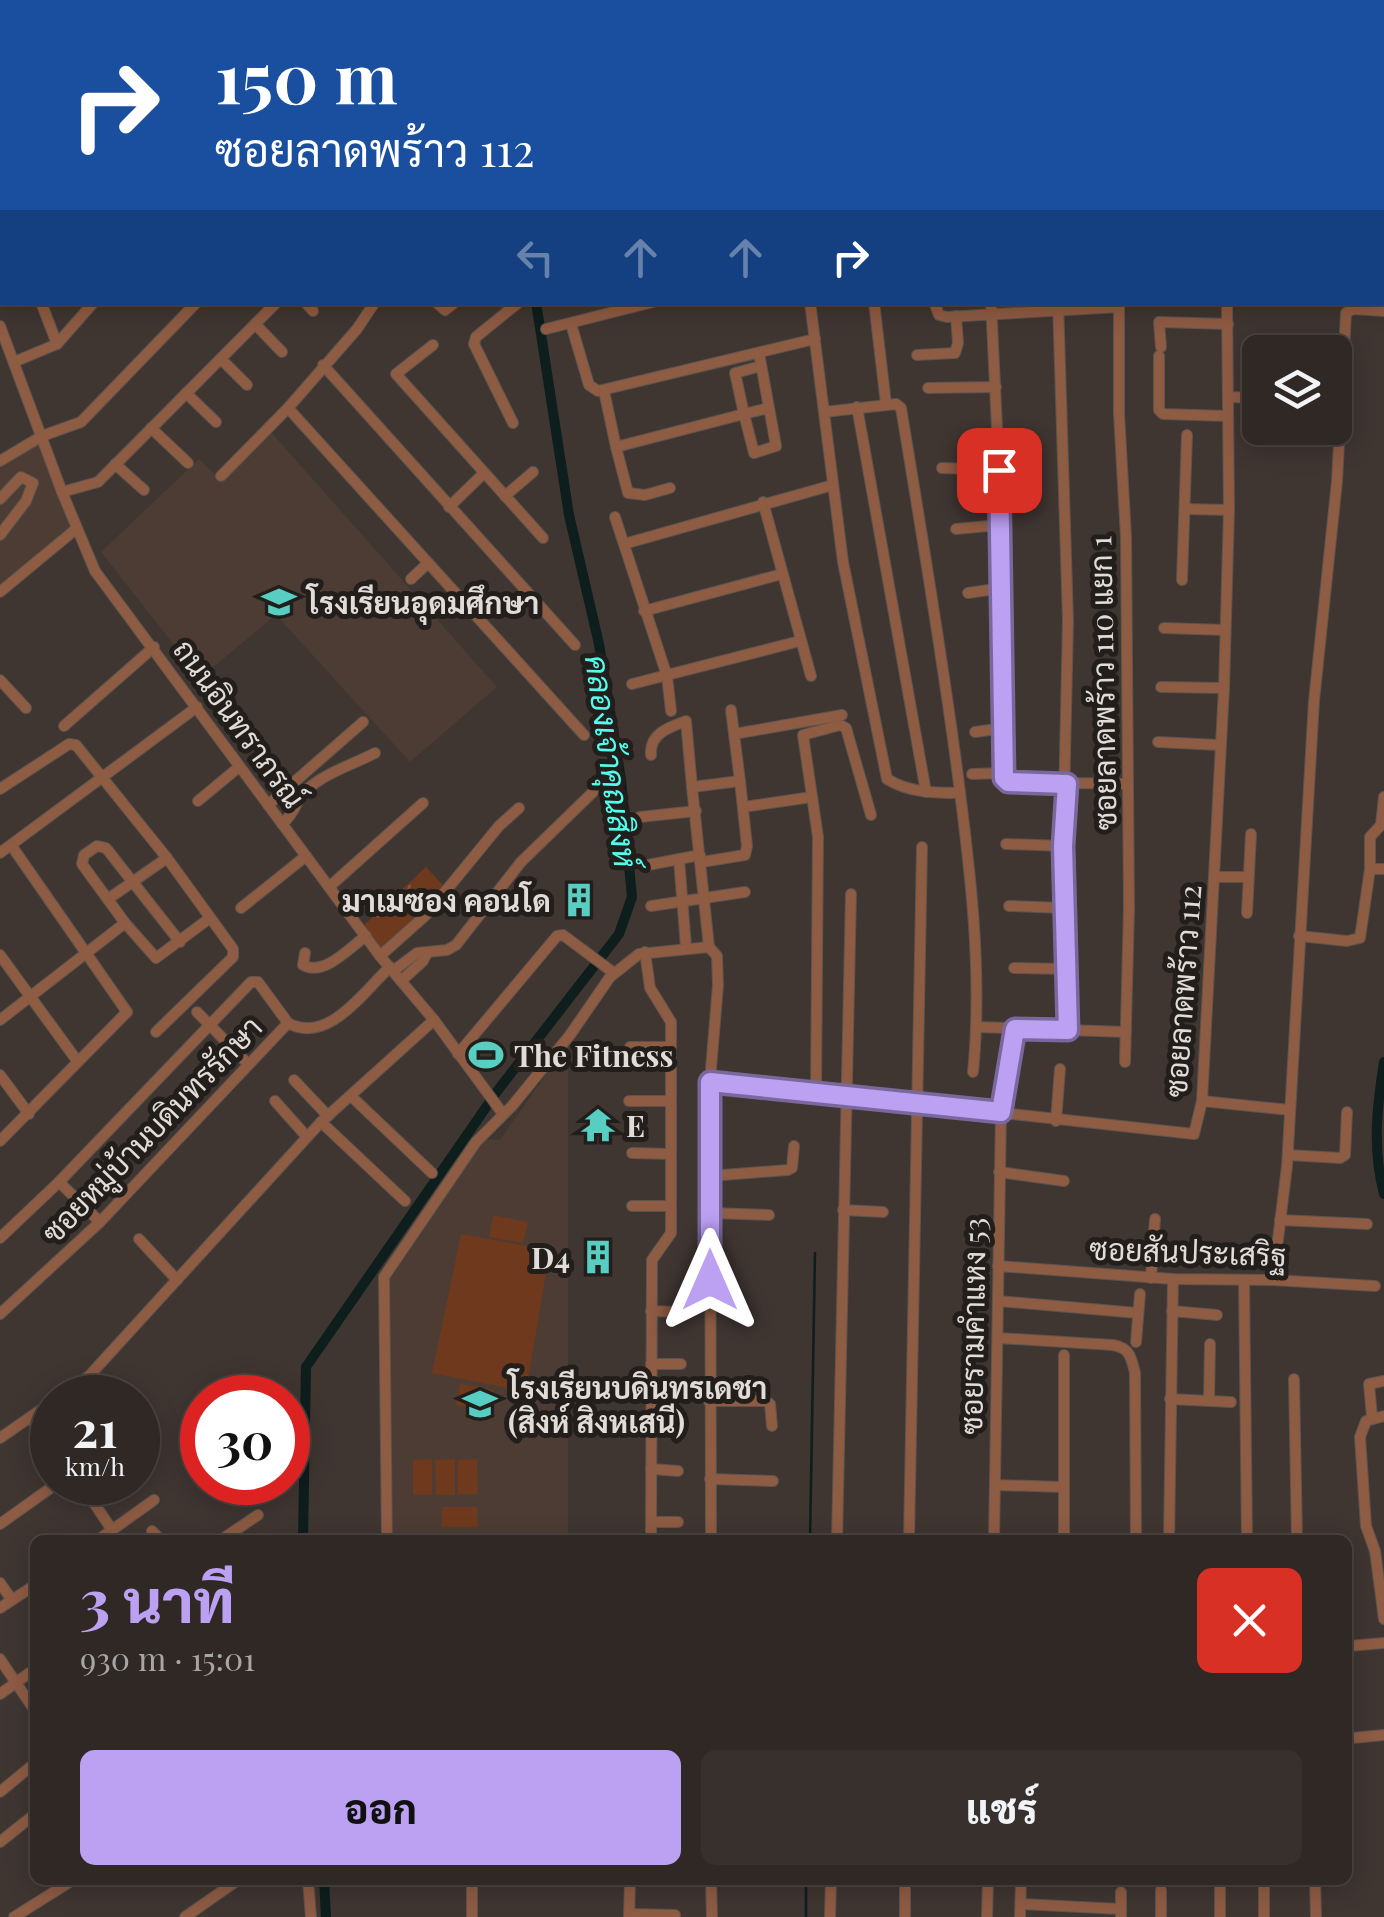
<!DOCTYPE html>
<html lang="th">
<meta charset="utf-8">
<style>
:root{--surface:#2f2825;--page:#37302d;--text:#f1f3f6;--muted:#a7a6a7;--line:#4a4442;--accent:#bca0f2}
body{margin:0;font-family:"Playfair Display",Sarabun,serif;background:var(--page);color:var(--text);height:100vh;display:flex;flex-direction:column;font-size:38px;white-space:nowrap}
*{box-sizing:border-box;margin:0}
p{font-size:32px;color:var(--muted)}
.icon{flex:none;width:55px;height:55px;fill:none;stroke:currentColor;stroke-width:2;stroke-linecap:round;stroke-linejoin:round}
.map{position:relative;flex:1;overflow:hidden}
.panel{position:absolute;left:30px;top:1535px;width:1322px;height:350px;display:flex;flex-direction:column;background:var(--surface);border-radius:15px;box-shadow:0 5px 25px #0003,0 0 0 2px var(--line)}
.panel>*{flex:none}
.hud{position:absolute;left:0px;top:0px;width:1385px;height:305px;box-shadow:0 5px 25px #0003,0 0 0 2px var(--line);background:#1a4fa0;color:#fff;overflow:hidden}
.buttons{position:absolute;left:1242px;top:335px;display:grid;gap:20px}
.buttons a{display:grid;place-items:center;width:110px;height:110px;border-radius:15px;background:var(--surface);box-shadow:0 5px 25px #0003,0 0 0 2px var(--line);font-size:50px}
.speed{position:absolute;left:30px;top:1375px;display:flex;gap:20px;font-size:50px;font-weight:700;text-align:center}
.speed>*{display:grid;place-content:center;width:130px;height:130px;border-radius:50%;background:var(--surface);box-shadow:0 5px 25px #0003,0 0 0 2px var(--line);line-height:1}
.speed small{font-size:25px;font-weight:400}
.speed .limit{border:15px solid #d22;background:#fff;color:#111}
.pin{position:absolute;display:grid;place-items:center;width:85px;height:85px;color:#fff;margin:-42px;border-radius:20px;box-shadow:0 5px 15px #0006}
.me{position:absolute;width:110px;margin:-55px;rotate:0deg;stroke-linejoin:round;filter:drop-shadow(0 0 8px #0008)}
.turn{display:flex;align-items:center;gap:35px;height:210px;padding:0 50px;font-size:45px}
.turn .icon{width:130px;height:130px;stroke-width:2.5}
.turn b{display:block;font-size:70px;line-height:85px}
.lanes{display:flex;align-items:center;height:95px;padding:0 50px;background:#0003;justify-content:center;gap:50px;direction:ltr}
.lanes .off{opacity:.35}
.round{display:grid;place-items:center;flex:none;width:105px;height:105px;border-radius:15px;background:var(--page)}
.head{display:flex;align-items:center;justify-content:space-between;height:170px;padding:0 50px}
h1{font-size:60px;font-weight:800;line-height:75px;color:var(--accent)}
.cta{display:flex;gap:20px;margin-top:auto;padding:20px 50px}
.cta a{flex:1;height:115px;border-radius:15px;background:var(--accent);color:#111;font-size:40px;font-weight:800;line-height:115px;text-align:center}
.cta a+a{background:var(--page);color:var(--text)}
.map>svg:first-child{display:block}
</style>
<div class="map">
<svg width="1384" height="1917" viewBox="0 0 1384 1917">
<defs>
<pattern id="grass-tufts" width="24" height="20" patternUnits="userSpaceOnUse" patternTransform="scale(2.5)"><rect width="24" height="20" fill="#6e391d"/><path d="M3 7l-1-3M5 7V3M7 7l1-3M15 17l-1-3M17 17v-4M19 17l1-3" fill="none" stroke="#82553d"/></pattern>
</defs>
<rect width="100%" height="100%" fill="#3f3531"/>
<g fill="#4c3c34">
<polygon points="271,432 497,687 410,762 276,615 200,678 101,552 199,459 221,480"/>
<polygon points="42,435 74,524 0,590 0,456"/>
<polygon points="568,1043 568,1540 393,1540 389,1281 484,1139 500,1140"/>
</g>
<polygon fill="url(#grass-tufts)" points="426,867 449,892 380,955 361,928"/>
<g fill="#6e391d">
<polygon points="493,1215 528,1222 523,1243 489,1237"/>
<polygon points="461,1234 550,1250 527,1385 523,1391 432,1373"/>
<polygon points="460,1384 494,1390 491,1411 456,1405"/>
<polygon points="432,1459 432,1495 413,1495 413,1460"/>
<polygon points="455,1459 455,1495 436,1495 435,1460"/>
<polygon points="477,1459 478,1494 458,1494 458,1460"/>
<polygon points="442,1507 477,1507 478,1527 442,1527"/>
</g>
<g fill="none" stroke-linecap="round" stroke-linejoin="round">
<g stroke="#0e1e1c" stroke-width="2.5">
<polyline points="810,1540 815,1253"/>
<polyline points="806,1917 806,1880"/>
</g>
<g stroke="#0e1e1c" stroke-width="10">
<polyline points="480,0 481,2"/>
<path d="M1384,1062C1377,1107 1372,1149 1384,1194"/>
<polyline points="303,1540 306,1367 498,1090 619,934 632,897 621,780 599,644 569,515 536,302"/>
<polyline points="324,1880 326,1917"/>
</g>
<g stroke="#5c534f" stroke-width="12">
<g id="minor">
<polyline points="18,0 20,2"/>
<polyline points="169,0 170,2"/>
<polyline points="312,0 313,2"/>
<polyline points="383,0 384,2"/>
<polyline points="598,0 598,2"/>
<polyline points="682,0 682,2"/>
<polyline points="770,0 770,2"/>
<polyline points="835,0 836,2"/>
<polyline points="902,0 902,2"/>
<polyline points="966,0 966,2"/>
<polyline points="1038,0 1038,2"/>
<polyline points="1107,0 1108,2"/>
<polyline points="1229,0 1229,2"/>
<polyline points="1278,0 1279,2"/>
<polyline points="105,2 107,0"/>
<polyline points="250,2 253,0"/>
<polyline points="395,2 401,0"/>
<polyline points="1382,103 1384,78"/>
<polyline points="0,169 2,173"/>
<polyline points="0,226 2,226"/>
<polyline points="41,302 57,344"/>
<polyline points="305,302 313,311"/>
<polyline points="436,302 445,310 455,302"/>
<path d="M810,302L843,562L887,779C910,793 934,793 960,793"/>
<polyline points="874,302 886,404"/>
<polyline points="934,302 939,315 947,317 1119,307"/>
<polyline points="991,302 999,470 1005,778 1009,782 1128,784"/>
<polyline points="1058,302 1068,621 1063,846 1068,1030"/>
<polyline points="1119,302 1119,413 1126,537 1129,908 1125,1062"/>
<polyline points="255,324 282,352"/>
<polyline points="571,324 589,385 598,391 815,339"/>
<polyline points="0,326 62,492 95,571 380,956 434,1020 503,1114"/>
<polyline points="546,329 653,302"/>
<polyline points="433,345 396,374 543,538"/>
<polyline points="1161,347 1159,322 1228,324"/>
<polyline points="917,355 955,353 958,343 956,316"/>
<polyline points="1159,356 1159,410 1163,414 1228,416"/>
<polyline points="222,360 247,385"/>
<polyline points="14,362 57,344 94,302"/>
<polyline points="323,365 575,645"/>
<polyline points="761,366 735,373 744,414 769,408"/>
<polyline points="928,388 996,387"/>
<polyline points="604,391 616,447"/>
<polyline points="186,393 216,422"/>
<polyline points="1228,397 1260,398"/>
<polyline points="857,407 926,792"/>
<polyline points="288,408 584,735"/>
<path d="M824,412L896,404L901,408C921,528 941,648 957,769C970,868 983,972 973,1072"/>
<polyline points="513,423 474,344 476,337 519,302"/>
<polyline points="151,428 188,463"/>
<polyline points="0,461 42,436 81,422 197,302"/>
<polyline points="115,464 144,490"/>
<polyline points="942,468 999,470"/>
<polyline points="221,476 288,408 357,329 375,302"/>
<polyline points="670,488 645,495 628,493 616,447 744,414 754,453 776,446 759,353"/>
<polyline points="62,492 98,482 277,302"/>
<polyline points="505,496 533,472"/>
<polyline points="0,499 21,477 33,483 26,501 0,535"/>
<polyline points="763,502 811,676"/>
<polyline points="449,507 484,473"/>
<polyline points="1185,509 1229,510"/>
<polyline points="615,517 667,676 671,711"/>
<polyline points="956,529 999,525"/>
<polyline points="624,544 833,485"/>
<polyline points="411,579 428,563"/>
<polyline points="1182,580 1187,435"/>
<polyline points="0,592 76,529"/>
<polyline points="968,593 1002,588"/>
<polyline points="644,611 782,574"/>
<polyline points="1164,628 1225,630"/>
<polyline points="0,680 26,708"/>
<polyline points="632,684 800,641"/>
<polyline points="1161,687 1224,688"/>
<polyline points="731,710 734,734"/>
<polyline points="64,726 154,647"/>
<polyline points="975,732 1004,728"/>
<polyline points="1158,742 1219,745"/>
<path d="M651,755C649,734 669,727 686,721L692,787"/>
<polyline points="972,774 1004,773"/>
<polyline points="0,789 69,744 76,745 167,858 233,949 233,957 156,1032"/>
<polyline points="198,801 239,767"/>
<polyline points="268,805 363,722"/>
<polyline points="743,807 805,798"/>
<polyline points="640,817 696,811"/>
<path d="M282,824C298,810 295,801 304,792C326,772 350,766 375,753"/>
<polyline points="1006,844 1063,846"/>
<polyline points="0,853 197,707"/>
<polyline points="702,862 745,855 747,846 740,781"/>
<polyline points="648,865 679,859"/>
<polyline points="1370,869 1370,837 1381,825 1384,797"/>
<polyline points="1215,877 1248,877"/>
<polyline points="329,887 423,803"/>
<polyline points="108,899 167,858"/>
<polyline points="651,906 745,892"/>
<polyline points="1009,906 1065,908"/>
<polyline points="241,908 306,856"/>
<polyline points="1247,913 1251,834"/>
<polyline points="125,923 82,864 84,855 97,846 106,848 180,942"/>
<polyline points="1299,936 1347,941 1360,938 1370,869 1384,869"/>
<polyline points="686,947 679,859 700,855"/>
<polyline points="709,947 692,787 740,781 734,734 842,715"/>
<polyline points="645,952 650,988 671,1022 671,1233 652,1260 651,1540"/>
<path d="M305,953L303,965C324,977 349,948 366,936"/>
<polyline points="0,955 78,1062"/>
<polyline points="380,956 426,915 499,826 519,808"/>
<polyline points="1014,968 1066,969"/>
<polyline points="393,971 417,953 447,950 456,945 521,862 593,792"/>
<polyline points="401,981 423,961 427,953"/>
<polyline points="197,1012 248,1064"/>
<polyline points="0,1020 125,923 156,958 210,918"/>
<polyline points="977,1027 1126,1032"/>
<polyline points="630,1047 671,1047"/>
<polyline points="458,1054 557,936 563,935 614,973"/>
<polyline points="0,1075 29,1114"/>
<polyline points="294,1080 328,1116"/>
<polyline points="710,1081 1194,1134 1202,1101 1224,688 1229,510 1227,302"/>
<polyline points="816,1091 818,837 803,735 840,725 846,728 871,815"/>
<polyline points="352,1097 432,1173"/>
<polyline points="275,1101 307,1137"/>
<polyline points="629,1101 671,1101"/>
<polyline points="1202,1101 1290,1110"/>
<polyline points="1056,1121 1060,1069"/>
<polyline points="321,1122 405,1201"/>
<polyline points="0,1141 127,1012 11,845"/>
<polyline points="632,1153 671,1154"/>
<polyline points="1288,1155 1340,1158 1345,1155 1347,1112"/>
<polyline points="999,1172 1064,1181"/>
<polyline points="710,1176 788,1170 792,1168 794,1146"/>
<polyline points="59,1182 100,1222"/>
<polyline points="632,1206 671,1206"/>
<polyline points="843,1210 883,1212"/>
<polyline points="710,1213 769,1215"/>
<polyline points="1280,1220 1367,1224"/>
<polyline points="0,1238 59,1182 251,982 258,982 288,1023"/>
<polyline points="139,1239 177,1280"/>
<polyline points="998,1266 1173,1279 1273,1280 1375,1286"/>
<polyline points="1151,1278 1155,1219"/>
<polyline points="1244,1280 1247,1540"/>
<polyline points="1273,1280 1287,1166 1314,701 1337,481 1346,313 1353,309 1384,311"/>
<polyline points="998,1301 1138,1313"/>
<polyline points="651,1311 678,1312"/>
<polyline points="1172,1311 1217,1315"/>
<path d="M0,1314L100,1222L288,1023C328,1045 363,992 390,967"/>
<path d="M998,1338L1113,1345C1130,1348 1131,1357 1135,1373L1136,1540"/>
<polyline points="1136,1342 1140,1294"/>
<polyline points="651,1364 681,1364"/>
<polyline points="1294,1379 1297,1540"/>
<polyline points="59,1398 89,1376 321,1122 434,1020"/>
<polyline points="1170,1399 1231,1402"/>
<polyline points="709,1401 766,1401 770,1404 772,1426"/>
<polyline points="1209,1401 1210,1344"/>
<polyline points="1384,1416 1366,1421 1360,1437 1366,1526 1375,1551 1384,1619"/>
<polyline points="1372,1417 1369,1384 1384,1381"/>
<polyline points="30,1418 52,1447"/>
<polyline points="651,1418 679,1419"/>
<polyline points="0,1438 52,1402"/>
<polyline points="651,1469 678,1471"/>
<polyline points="710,1479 773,1481"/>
<polyline points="80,1482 112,1530"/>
<polyline points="995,1485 1063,1487"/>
<polyline points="652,1522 678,1522"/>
<polyline points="0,1524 59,1482"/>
<polyline points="152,1531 161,1540"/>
<polyline points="98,1540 154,1500"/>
<polyline points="221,1540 258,1515"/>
<polyline points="387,1540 384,1277 476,1142 512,1106 570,1035 610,977 639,954 709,947 717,956 718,985 710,1081 711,1540"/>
<polyline points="837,1540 851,894"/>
<polyline points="909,1540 922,847"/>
<polyline points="994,1540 1001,1112 1015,1029"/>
<polyline points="1064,1540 1064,1355"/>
<polyline points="1169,1540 1173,1279"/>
<polyline points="0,1583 12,1600"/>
<polyline points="0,1608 35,1585"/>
<polyline points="1348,1646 1384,1643"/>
<polyline points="0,1659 35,1711"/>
<polyline points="0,1694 35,1669"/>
<polyline points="1352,1738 1384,1735"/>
<polyline points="0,1792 35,1763"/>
<polyline points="0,1842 35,1814"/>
<polyline points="308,1880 311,1917"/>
<polyline points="711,1880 712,1917"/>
<polyline points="905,1880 905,1917"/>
<polyline points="1220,1880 1220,1917"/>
<polyline points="1315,1880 1316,1917"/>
<polyline points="1161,1890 1161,1917"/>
<polyline points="1021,1904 1121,1909"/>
<polyline points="629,1914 675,1915"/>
<polyline points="14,1917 73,1880"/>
<polyline points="185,1917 238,1880"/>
<polyline points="472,1917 472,1880"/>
<polyline points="629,1917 630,1880"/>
<polyline points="830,1917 831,1880"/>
<polyline points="987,1917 988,1880"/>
<polyline points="1020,1917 1021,1882"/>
<polyline points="1121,1917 1121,1892"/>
<polyline points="1264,1917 1264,1880"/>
</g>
</g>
<use href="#minor" stroke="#8e5b43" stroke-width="10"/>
</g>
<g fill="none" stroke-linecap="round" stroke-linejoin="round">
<g stroke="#7a689d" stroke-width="25">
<polyline id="route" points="710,1280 710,1082 1001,1112 1015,1029 1068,1030 1063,846 1067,784 1008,782 1004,778 999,470"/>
</g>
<use href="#route" stroke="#bca0f2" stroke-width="18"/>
</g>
<defs>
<g id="school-bare" transform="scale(2.7)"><path d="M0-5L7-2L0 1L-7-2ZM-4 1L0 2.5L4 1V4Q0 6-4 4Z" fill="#57cec1" stroke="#221e1c" stroke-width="2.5" paint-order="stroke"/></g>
<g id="building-bare" transform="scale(2.7)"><path d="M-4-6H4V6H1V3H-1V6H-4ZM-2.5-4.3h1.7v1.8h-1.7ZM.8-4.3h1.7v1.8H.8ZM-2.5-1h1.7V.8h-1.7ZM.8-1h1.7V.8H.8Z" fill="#57cec1" stroke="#221e1c" stroke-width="2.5" paint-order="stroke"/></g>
<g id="stadium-bare" transform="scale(2.7)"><path d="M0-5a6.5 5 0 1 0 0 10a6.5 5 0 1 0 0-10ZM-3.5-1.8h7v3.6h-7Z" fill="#57cec1" stroke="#221e1c" stroke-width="2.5" paint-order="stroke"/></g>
<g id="temple-bare" transform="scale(2.7)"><path d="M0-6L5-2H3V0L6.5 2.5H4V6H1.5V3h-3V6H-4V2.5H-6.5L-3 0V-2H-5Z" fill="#57cec1" stroke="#221e1c" stroke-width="2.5" paint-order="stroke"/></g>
</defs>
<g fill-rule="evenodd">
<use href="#school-bare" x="279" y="602"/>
<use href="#building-bare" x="579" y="900"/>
<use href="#stadium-bare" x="486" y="1055"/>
<use href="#temple-bare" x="598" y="1125"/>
<use href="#building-bare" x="598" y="1257"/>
<use href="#school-bare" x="480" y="1404"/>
</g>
<g text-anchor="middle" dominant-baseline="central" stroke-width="10" stroke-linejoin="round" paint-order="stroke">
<g font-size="30" font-weight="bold" fill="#e2dcd9" stroke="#221e1c" text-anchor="start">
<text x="307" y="602">โรงเรียนอุดมศึกษา</text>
<text x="551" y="900" text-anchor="end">มาเมซอง คอนโด</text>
<text x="514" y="1055">The Fitness</text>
<text x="626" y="1125">E</text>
<text x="570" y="1257" text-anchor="end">D4</text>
<text x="508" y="1387">โรงเรียนบดินทรเดชา<tspan x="508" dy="34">(สิงห์ สิงหเสนี)</tspan></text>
</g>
<g font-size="30" fill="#e2dcd9" stroke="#221e1c">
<text transform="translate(1102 683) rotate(-91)">ซอยลาดพร้าว 110 แยก 1</text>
<text transform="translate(240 723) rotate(54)">ถนนอินทราภรณ์</text>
<text transform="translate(1182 991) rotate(-86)">ซอยลาดพร้าว 112</text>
<text transform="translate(151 1129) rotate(-46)">ซอยหมู่บ้านบดินทรรักษา</text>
<text transform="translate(1188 1251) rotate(2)">ซอยสันประเสริฐ</text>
<text transform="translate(972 1326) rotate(-89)">ซอยรามคำแหง 53</text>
</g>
<g font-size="32" font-style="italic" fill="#53fdec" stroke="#221e1c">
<text transform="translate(613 761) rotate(82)">คลองเจ้าคุณสิงห์</text>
</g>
</g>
</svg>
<div class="buttons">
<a><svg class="icon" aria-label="layers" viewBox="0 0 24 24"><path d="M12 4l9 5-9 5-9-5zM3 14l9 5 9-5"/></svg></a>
</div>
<div class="speed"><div>21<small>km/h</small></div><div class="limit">30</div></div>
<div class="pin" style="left:999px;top:470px;background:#d93025"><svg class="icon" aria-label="arrive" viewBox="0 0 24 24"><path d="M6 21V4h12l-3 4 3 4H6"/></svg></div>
<svg class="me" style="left:710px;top:1280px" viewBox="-20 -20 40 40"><path d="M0-17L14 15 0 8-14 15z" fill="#bca0f2" stroke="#fff" stroke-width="4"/></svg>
<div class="hud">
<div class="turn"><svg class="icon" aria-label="right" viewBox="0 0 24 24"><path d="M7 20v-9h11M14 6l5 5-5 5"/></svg><div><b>150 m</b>ซอยลาดพร้าว 112</div></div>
<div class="lanes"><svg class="icon off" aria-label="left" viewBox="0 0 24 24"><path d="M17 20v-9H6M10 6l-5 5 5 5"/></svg><svg class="icon off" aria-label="ahead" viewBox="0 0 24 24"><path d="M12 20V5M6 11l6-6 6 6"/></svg><svg class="icon off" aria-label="ahead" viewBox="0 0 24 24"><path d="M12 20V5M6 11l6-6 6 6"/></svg><svg class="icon" aria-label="right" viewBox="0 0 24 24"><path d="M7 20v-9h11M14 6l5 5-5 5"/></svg></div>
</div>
<section class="panel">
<div class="head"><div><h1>3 นาที</h1><p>930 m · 15:01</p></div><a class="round" style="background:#d93025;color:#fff"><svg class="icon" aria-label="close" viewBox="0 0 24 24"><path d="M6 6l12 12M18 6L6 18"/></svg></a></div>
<div class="cta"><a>ออก</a><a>แชร์</a></div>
</section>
</div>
